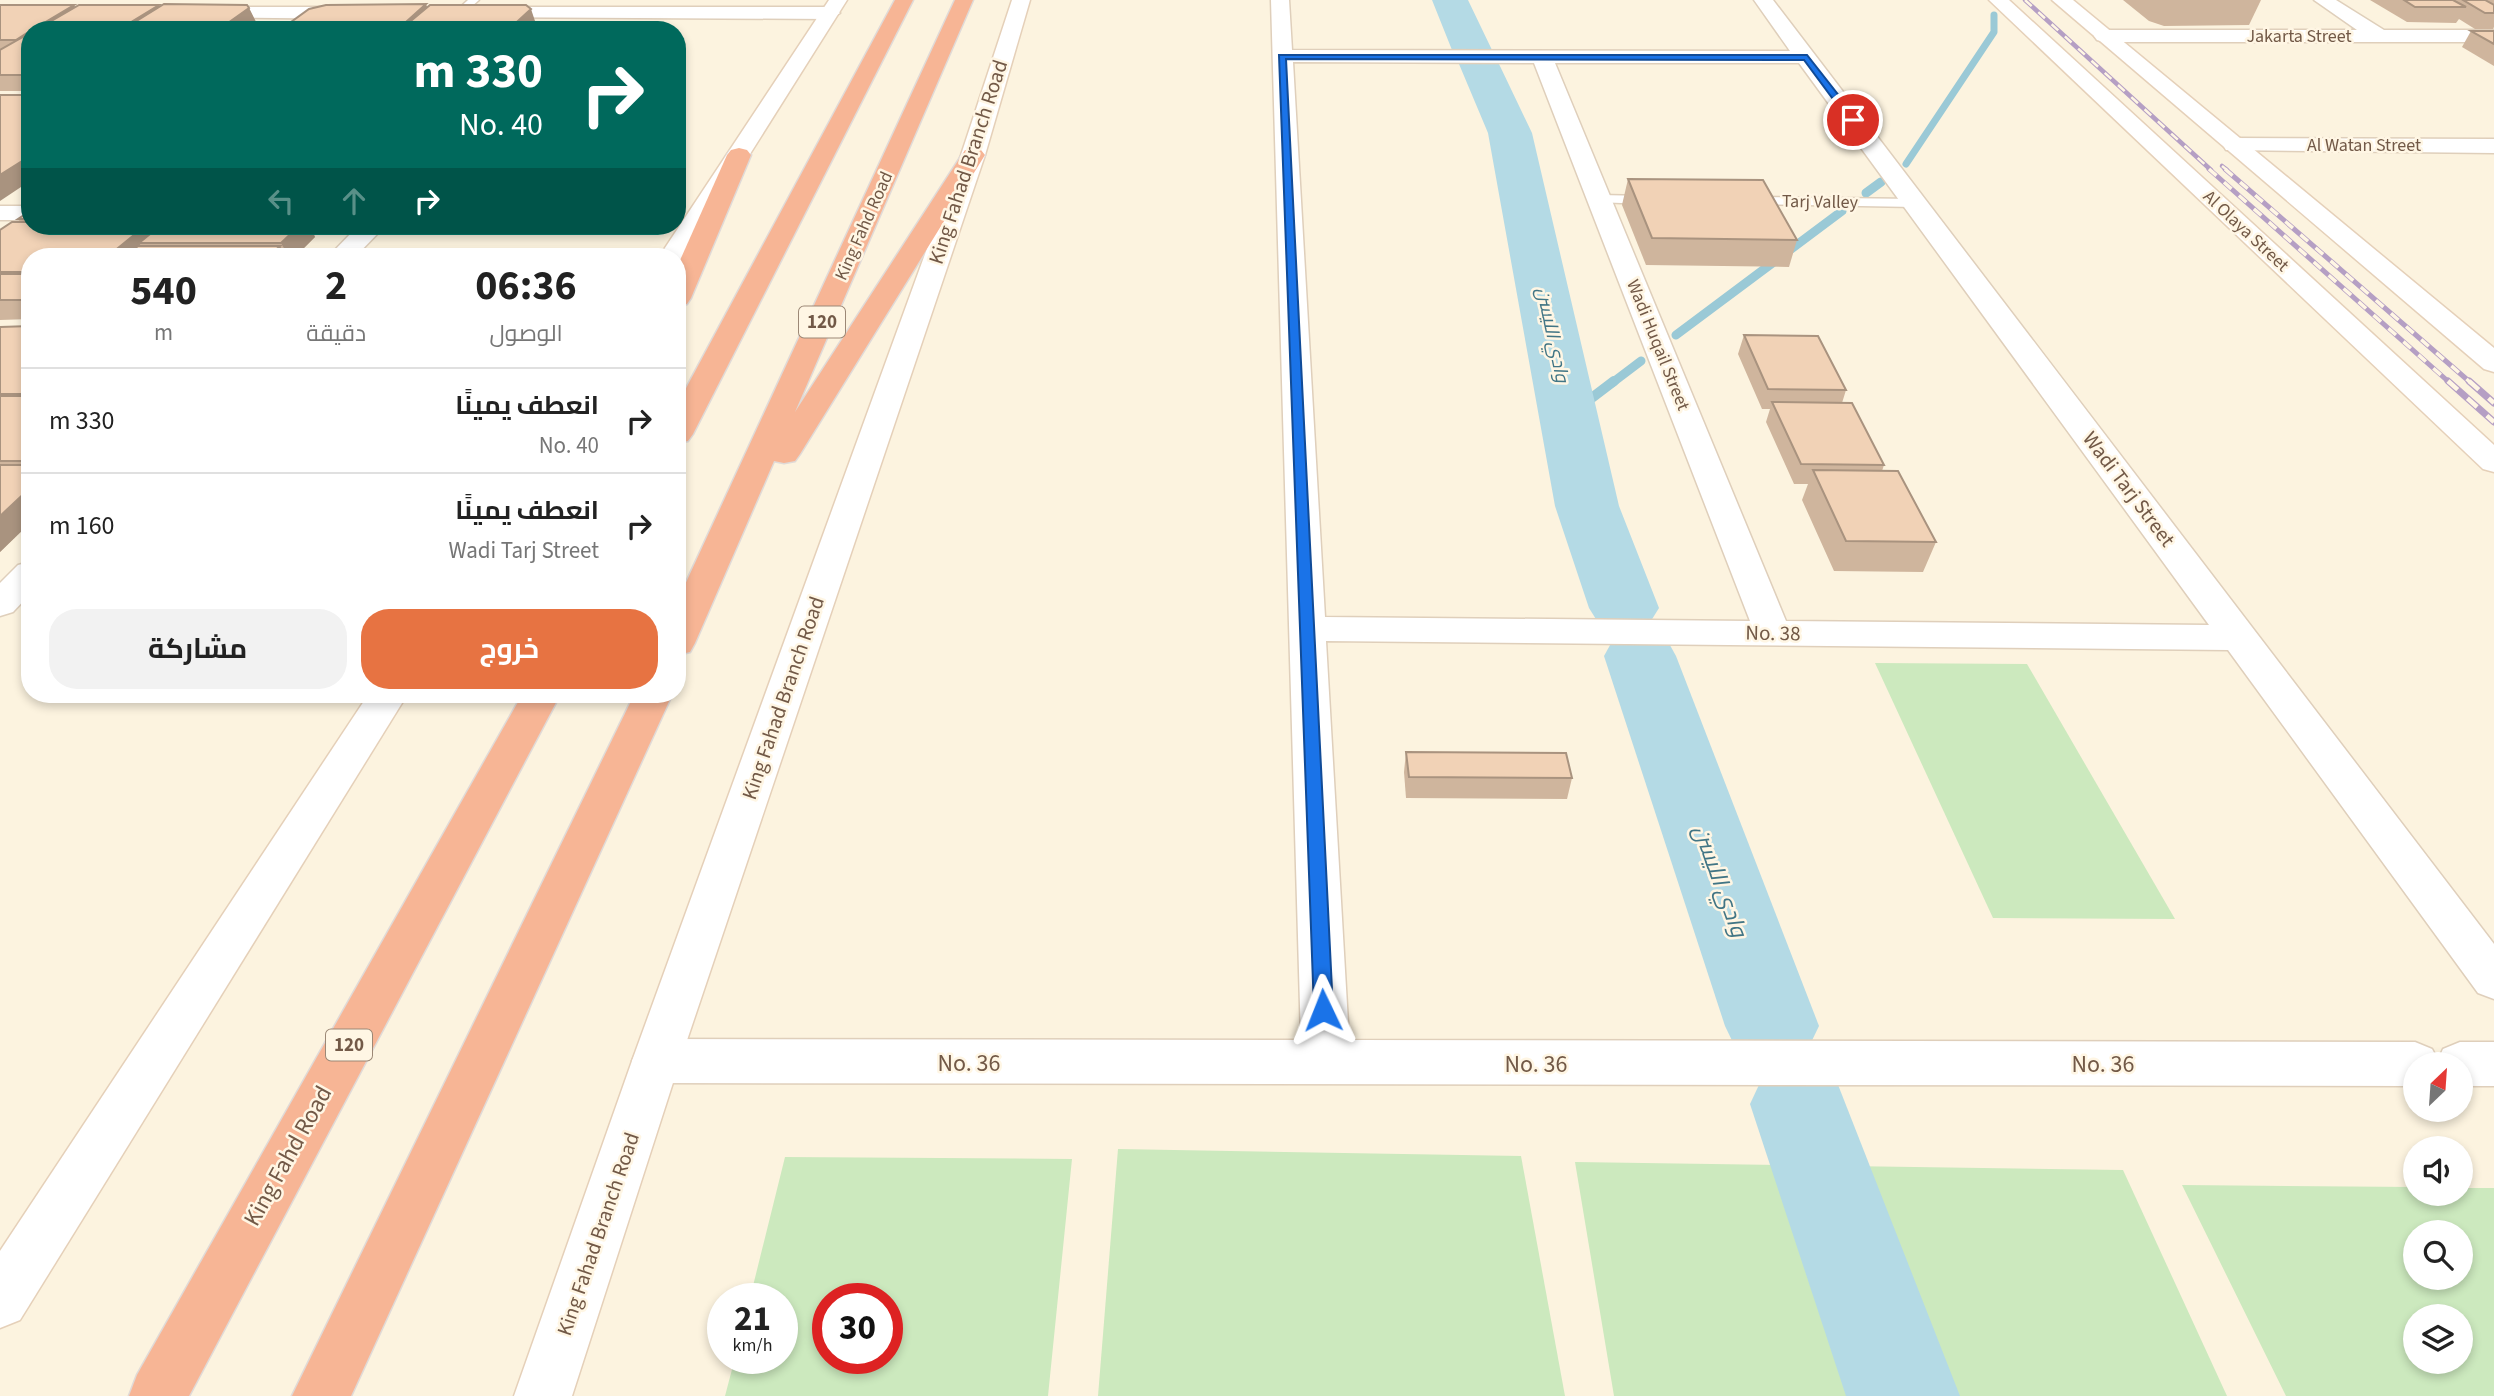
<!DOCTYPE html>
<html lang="ar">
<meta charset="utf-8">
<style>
:root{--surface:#fff;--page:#f2f2f2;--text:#222;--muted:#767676;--line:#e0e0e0;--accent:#e77342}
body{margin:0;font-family:"Source Sans 3",Cairo,sans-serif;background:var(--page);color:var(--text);direction:rtl;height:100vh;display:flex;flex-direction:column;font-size:26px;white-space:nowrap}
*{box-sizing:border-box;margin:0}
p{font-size:23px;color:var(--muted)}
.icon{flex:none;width:38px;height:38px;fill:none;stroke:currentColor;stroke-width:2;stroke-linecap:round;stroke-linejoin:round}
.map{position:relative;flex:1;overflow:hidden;direction:ltr}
.details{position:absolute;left:21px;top:248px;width:665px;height:455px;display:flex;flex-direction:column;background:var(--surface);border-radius:28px;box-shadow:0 4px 10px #0003;direction:rtl}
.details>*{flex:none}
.hud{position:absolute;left:21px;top:21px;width:665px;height:214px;border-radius:28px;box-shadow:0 4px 10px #0003;direction:rtl;background:#00695c;color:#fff;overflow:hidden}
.needle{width:46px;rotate:25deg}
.controls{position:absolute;left:2403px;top:1052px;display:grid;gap:14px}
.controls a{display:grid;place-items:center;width:70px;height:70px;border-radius:50%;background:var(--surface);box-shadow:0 4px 10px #0003;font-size:35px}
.speed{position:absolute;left:707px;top:1283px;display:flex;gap:14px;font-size:35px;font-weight:700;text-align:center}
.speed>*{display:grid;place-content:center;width:91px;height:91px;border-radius:50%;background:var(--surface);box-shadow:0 4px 10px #0003;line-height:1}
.speed small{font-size:18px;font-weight:400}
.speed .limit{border:10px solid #d22;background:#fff;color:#111}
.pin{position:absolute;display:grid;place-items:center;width:60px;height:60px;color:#fff;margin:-30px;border:4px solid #fff;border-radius:50%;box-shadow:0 2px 7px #0007}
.me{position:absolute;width:77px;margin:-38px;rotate:358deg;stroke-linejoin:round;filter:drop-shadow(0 0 5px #0008)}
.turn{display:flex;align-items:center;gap:24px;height:147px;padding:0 28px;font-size:32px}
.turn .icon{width:91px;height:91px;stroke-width:2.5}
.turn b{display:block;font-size:49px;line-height:60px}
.lanes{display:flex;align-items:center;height:66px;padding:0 28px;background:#0003;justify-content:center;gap:35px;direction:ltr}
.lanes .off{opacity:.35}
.eta{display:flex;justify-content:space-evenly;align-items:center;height:119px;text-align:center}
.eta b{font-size:42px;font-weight:700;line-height:49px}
.action{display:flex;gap:14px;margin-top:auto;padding:14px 28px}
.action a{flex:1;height:80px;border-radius:28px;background:var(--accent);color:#fff;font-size:28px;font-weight:700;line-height:80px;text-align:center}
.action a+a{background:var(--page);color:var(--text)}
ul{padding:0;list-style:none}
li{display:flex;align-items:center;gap:21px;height:105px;padding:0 28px;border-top:2px solid var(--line)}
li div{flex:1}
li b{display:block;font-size:26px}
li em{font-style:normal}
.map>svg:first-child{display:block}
</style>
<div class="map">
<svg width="2494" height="1396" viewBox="0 0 2494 1396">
<rect width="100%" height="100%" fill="#fcf3df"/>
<g fill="#cce9be" fill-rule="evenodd">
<polygon points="1875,663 2027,664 2175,919 1993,918"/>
<polygon points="1118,1149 1521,1156 1565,1396 1098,1396"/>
<path d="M785,1157L1072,1159L1048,1396H725L735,1358H782V1298H750ZM828,1298H887V1358H828Z"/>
<polygon points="1575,1162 2123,1170 2227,1396 1614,1396"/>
<path d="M2182,1185L2415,1187V1194H2460L2461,1188H2494V1396H2286ZM2460,1232V1278H2415V1232ZM2415,1316H2460V1362H2415Z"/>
</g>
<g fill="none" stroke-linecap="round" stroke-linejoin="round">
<polyline stroke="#9ac9d6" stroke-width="7" points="1906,164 1994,32 1994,15"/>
<g stroke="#9ac9d6" stroke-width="9">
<polyline points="1866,193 1881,182"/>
<polyline points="1676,335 1842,211"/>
<polyline points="1612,383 1641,361"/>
</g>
<polyline stroke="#9ac9d6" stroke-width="10" points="1568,416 1614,381"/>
<g fill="#b4dae5" fill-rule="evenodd">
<polygon points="1432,0 1468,0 1492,50 1489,54 1493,55 1499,64 1532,133 1619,506 1659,608 1649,624 1624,631 1599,624 1589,608 1555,506 1488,133 1459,64 1462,59 1452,50"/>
<polygon points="1640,631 1666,638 1676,656 1819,1026 1805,1055 1772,1067 1739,1055 1725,1026 1604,656 1614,638"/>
<polygon points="1799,1059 1833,1072 1960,1396 1846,1396 1750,1104 1765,1072"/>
</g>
<g stroke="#dfcfbb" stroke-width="3">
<g id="service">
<polygon points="468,0 479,0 462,15 456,15 456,11"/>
<polygon points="1599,195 1648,196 1654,200 1648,204 1595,202 1593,199"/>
<polygon points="1749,197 1915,199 1921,203 1915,207 1745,204 1745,198"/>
</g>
</g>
<g stroke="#dfcfbb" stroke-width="3">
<g id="minor">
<path d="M1271,0H1289L1292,50L1790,51L1754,0H1773L2494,944V999L2478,993L2228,650L1326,641L1349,1040L2415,1042L2432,1049L2438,1060L2443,1049L2460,1042H2494V1086H2460V1064H2415V1086L656,1083L639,1076L632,1061L639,1046L656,1039L1301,1040ZM1293,62L1534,63L1750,621L1325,617ZM1555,63H1799L2209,625L1786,621Z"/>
<polygon points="2314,0 2336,0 2384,30 2494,30 2494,42 2104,42 2097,40 2094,36 2097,32 2104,30 2357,30"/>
<polygon points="199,7 356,7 366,13 356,19 192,17 189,13"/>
<polygon points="479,7 830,7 840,13 830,19 472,17 469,13 472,9"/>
<polygon points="2234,138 2494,139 2494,153 2226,150 2223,145 2226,140"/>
<rect x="0" y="206" width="30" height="14"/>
<polygon points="358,226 385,226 355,257 328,257"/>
<polygon points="30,562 30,594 13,612 0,616 0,583 18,565"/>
</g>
</g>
<g stroke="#e5d0b9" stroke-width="3">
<g id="secondary">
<polygon points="829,0 847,0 685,257 677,264 677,257 659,257"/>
<polygon points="1012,0 1030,0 985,155 680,1061 572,1396 514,1396 632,1061 961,155"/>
<polygon points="1989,0 2009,0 2494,445 2494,472 2483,469"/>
<polygon points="2052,0 2073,0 2494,348 2494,372 2484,369"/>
<polygon points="368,695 407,695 20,1320 0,1328 0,1251"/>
</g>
</g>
<g stroke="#e0dad7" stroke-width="3">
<g id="motorway">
<polygon points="895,0 913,0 693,434 688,441 677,443 677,405"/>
<polygon points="955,0 973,0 795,412 965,150 981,150 985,155 800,454 795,461 784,463 774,461 695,643 690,652 677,655 677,602"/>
<polygon points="739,148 747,150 751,155 691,298 687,304 677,306 677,267 727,155 731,150"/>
<polygon points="522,695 560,695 189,1396 129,1396 137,1375"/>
<polygon points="634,695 672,695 351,1396 292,1396"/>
</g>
</g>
<use href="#service" fill="#fff" fill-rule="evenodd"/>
<use href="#minor" fill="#fff" fill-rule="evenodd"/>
<use href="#secondary" fill="#fff" fill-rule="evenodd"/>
<use href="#motorway" fill="#f7b595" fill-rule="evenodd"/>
<g stroke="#b59fc4" stroke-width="4.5">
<g id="rail-far2">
<polyline points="2025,0 2211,170"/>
<polyline points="2222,166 2227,170"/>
</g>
</g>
<g stroke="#b59fc4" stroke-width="5">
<g id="rail-far1">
<polyline points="2209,169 2450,383"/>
<polyline points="2225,169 2471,383"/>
</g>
</g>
<g stroke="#b59fc4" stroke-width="7">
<g id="rail">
<polyline points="2448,381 2494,422"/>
<polyline points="2469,381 2494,403"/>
</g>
</g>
<use href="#rail-far2" stroke="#fff6e4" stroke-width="2.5" stroke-dasharray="9" stroke-linecap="butt"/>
<use href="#rail-far1" stroke="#fff6e4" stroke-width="3.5" stroke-dasharray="10" stroke-linecap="butt"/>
<use href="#rail" stroke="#fff6e4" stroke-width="4.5" stroke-dasharray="13" stroke-linecap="butt"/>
</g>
<g fill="#cfb59d">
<polygon points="2123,0 2261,0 2249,25 2164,26 2149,21"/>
<polygon points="2370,0 2494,0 2494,27 2493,29 2475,29 2459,19 2456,23 2407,22"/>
<polygon points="0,5 75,7 159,5 160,7 249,8 257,24 248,30 30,30 30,91 0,91"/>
<polygon points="427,7 536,24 531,30 280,30"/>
<polygon points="2471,31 2494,31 2494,66 2462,47"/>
<polygon points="1628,179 1797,240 1789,267 1646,265 1622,205"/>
<polygon points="30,211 30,226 329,226 321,234 314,234 315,237 295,257 30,257 30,319 0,320 0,230 20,222 18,219"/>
<polygon points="30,326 30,523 0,552 0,327"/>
<polygon points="1744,335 1846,390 1842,403 1884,465 1882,471 1936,542 1923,572 1834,571 1802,500 1808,484 1794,484 1766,422 1770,409 1762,409 1738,354"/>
<polygon points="1406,752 1572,778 1567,799 1406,798 1404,772"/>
</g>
<g fill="#a9937f">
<polygon points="426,4 432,20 409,30 406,22"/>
<polygon points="74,5 83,21 68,30 32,30"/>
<polygon points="159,5 167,20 152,30 118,30"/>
<polygon points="249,8 257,24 248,30 218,30"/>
<polygon points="531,9 536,24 531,30 508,30"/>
<polygon points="399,24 401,30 391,30"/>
<polygon points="30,156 30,181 0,201 0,175"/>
<polygon points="145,226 153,226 162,240 139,243 146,253 141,257 107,257"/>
<polygon points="299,226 309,226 315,237 295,257 289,257 281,243"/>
<polygon points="316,226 329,226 321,234"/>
<polygon points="280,246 286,257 268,257"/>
<polygon points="30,488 30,523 0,552 0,516"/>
</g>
<g fill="#f1d2b6" stroke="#a9937f" stroke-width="2">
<polygon points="2404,0 2453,0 2466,7 2415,7"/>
<polygon points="2463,0 2485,0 2494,5 2494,13 2485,13"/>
<polygon points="164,4 247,5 249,8 218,30 122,30"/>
<polygon points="426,4 406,22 329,22 399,24 391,30 280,30 309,9 326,5"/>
<polygon points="0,5 74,5 32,30 30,30 30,31 16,40 0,40"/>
<polygon points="79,5 159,5 118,30 36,30"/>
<polygon points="430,5 526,5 531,9 508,30 400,30"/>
<polygon points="2471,31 2494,31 2494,44"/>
<polygon points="30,33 30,75 0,75 0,50"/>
<polygon points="0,95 30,95 30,156 0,175"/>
<polygon points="1628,179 1763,180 1797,240 1652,238"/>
<polygon points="30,211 30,219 18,219"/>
<polygon points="12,222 30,222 30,226 145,226 107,257 30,257 30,272 0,272 0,230"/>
<polygon points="160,226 299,226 281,243 139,243"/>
<polygon points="138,246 280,246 268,257 124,257"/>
<rect x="0" y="274" width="30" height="26"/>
<polygon points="30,326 30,394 0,394 0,327"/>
<polygon points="1744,335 1818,336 1846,390 1768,389"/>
<rect x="0" y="396" width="30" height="65"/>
<polygon points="1772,402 1852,403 1884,465 1801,464"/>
<polygon points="0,465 30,465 30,488 0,516"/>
<polygon points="1813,470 1898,471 1936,542 1846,541"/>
<polygon points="1406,752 1566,753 1572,778 1409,777"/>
</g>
<polygon fill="#1a73e8" stroke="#114b97" stroke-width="2" points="1279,55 1807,55 1858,120 1850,122 1804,60 1286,59 1333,1010 1330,1016 1323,1018 1316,1016 1314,1010"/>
<g text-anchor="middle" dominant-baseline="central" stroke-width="5" stroke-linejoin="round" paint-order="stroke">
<g font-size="18" fill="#725947" stroke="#fff6e4">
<text x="2299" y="36">Jakarta Street</text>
<text x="2364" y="145">Al Watan Street</text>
<text transform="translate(1820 202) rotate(1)">Tarj Valley</text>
<text transform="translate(864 226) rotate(-66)">King Fahd Road</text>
<text transform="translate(2246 231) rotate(43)">Al Olaya Street</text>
<text transform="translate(1658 345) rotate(68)">Wadi Huqail Street</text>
</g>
<g fill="#fff6e4" stroke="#9c8876" stroke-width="2">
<rect x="799" y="306.5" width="46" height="31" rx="5"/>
<rect x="326" y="1029.5" width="46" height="31" rx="5"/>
</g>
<g font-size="19" font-weight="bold" fill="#725947">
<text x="822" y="322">120</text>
<text x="349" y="1045">120</text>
</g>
<g font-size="19" font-style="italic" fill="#417585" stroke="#fff6e4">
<text transform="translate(1552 335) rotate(78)">وادي الليسن</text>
</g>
<g font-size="21" fill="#725947" stroke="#fff6e4">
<text transform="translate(968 162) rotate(-72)">King Fahad Branch Road</text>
<text transform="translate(2129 489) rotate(53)">Wadi Tarj Street</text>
<text transform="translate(1773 633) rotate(1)">No. 38</text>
<text transform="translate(783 698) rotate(-71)">King Fahad Branch Road</text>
<text transform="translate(598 1234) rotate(-71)">King Fahad Branch Road</text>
</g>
<g font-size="23" font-style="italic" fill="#417585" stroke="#fff6e4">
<text transform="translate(1720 881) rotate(70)">وادي الليسن</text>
</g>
<g font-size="24" fill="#725947" stroke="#fff6e4">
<text x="969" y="1063">No. 36</text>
<text x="1536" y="1064">No. 36</text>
<text x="2103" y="1064">No. 36</text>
<text transform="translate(288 1156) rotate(-61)">King Fahd Road</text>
</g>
</g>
</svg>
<div class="controls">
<a><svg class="needle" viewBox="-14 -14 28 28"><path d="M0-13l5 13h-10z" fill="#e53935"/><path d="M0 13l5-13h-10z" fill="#767676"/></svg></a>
<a><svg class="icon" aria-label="sound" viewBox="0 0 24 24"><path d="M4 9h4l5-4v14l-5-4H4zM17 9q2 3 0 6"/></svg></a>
<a><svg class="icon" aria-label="search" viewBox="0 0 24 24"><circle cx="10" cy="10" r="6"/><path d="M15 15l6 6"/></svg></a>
<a><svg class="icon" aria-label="layers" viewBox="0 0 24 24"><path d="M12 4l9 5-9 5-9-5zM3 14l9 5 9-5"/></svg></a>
</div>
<div class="speed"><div>21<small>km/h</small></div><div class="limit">30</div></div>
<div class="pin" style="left:1853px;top:120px;background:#d93025"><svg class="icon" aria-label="arrive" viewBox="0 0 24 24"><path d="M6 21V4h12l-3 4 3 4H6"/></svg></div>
<svg class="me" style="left:1323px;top:1010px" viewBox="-20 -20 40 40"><path d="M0-17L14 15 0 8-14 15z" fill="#1a73e8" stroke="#fff" stroke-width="4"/></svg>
<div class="hud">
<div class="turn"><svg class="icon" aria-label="right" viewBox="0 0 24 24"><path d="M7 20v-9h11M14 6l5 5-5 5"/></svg><div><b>330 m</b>No. 40</div></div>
<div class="lanes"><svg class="icon off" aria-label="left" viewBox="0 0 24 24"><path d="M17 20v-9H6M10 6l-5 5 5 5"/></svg><svg class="icon off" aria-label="ahead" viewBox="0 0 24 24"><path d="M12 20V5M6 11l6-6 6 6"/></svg><svg class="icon" aria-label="right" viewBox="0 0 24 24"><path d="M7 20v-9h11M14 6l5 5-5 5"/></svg></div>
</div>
<section class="details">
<div class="eta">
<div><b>06:36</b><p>الوصول</p></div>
<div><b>2</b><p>دقيقة</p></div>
<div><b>540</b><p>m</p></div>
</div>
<ul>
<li><svg class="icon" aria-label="right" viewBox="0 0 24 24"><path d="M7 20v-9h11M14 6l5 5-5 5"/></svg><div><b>انعطف يمينًا</b><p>No. 40</p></div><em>330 m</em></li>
<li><svg class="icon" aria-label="right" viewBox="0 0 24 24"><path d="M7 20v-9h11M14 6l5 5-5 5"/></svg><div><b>انعطف يمينًا</b><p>Wadi Tarj Street</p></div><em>160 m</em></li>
</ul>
<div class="action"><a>خروج</a><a>مشاركة</a></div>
</section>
</div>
